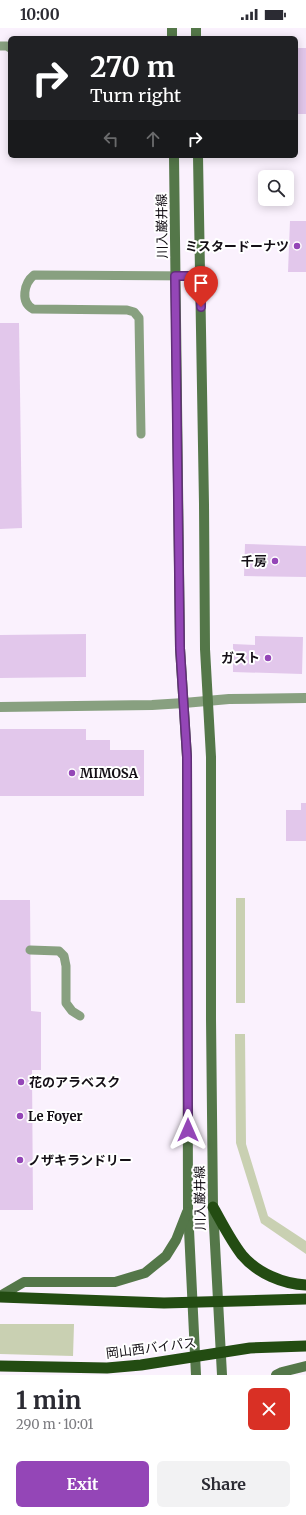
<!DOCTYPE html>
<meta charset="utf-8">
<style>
:root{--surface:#fff;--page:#f2f2f3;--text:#2b2b33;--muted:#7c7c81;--accent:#9446b7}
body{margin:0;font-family:Merriweather,"Noto Sans JP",serif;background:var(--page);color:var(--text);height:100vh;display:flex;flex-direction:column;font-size:15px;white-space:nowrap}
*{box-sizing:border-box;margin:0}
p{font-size:13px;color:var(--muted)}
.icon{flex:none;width:22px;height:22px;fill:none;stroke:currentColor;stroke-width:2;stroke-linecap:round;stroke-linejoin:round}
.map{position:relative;height:1347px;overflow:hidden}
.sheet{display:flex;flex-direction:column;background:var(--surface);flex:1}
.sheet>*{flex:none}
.guide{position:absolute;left:8px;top:8px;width:290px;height:122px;border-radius:6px;box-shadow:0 2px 10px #0003;background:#202124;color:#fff;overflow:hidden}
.tools{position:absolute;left:258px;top:142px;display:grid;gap:8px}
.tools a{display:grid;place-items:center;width:36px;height:36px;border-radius:6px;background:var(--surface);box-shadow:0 2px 10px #0003;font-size:20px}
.pin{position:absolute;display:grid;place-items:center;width:34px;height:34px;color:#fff;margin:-41px -17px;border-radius:50% 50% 50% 0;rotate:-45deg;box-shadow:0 0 4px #0007}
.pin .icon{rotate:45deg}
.me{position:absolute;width:44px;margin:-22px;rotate:0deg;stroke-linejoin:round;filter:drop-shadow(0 0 3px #0008)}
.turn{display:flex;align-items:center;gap:14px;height:84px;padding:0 16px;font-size:18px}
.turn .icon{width:52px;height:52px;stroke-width:2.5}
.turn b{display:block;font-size:28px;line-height:34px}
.lanes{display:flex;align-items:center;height:38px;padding:0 16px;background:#0003;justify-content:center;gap:20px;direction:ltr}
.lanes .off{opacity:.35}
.round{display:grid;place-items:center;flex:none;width:42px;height:42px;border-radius:6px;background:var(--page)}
.overview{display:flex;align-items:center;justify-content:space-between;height:68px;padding:0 16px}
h1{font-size:24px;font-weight:700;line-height:30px}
.primary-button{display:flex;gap:8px;margin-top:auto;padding:8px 16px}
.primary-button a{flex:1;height:46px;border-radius:6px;background:var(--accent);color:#fff;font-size:16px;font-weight:700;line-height:46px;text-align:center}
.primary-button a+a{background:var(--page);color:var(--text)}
.status{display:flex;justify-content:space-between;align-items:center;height:28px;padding:0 20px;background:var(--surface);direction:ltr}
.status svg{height:11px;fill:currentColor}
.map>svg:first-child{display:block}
</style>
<div class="status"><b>10:00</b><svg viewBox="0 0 49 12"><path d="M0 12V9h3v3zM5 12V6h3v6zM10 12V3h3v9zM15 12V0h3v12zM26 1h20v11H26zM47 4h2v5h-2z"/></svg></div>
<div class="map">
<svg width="306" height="1347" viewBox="0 0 306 1347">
<rect width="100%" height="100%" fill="#faf1fd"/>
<g fill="#c9d0b2">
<rect x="236" y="870" width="9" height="105"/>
<polygon points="235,1006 245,1006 246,1116 268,1188 306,1213 306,1226 261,1195 236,1115"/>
<polygon points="0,1296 74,1296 73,1328 0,1326"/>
</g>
<g fill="#e2c7eb">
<rect x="296" y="20" width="10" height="66"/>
<polygon points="290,193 306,193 306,244 288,244"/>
<polygon points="0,295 19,295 22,500 0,501"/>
<polygon points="245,516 306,518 306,549 244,548"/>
<polygon points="86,606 86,649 0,650 0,607"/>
<polygon points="255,608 303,609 302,646 233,644 233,616 255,617"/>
<polygon points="0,701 86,701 86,712 110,712 110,722 144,722 144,768 0,768"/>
<polygon points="301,775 306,775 306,813 286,813 286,782 301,782"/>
<polygon points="0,872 30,872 31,983 41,984 41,1042 32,1042 33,1182 0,1182"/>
</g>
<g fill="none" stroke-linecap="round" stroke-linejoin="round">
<g stroke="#88a080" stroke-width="9">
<polyline points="0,18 7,18 10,20"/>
<path d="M141,406L139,290L134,284L127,282L33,281C20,274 24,255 34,247L200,248"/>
<polyline points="30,922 59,923 64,928 66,938 66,975 72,983 80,988"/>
</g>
<polyline stroke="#88a080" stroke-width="10" points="184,675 229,671 306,670"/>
<polyline stroke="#88a080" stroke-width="10" points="0,679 152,677 184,675"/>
<g stroke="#547749" stroke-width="10">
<polyline points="172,0 172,10"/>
<polyline points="196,0 196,10"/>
<polyline points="174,128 180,620 187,729 188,1181 196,1347"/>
<polyline points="198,128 204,476 205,621 211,729 211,991 213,1179 222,1347"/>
<polyline points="0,1268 24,1254 115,1254 145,1245 166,1228 176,1212 187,1184"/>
<polyline points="276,1347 282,1344 306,1338"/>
</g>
<g stroke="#234c12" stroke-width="11">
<path d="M213,1179C222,1195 231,1213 242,1227C257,1245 283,1256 306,1257"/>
<polyline points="0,1269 164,1275 306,1271"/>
<polyline points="0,1338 107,1340 141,1337 250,1320 306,1318"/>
</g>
</g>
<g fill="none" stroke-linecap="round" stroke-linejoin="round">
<g stroke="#602e77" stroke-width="10">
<polyline id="route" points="188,1102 187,729 180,620 175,248 200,248 201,279"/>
</g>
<use href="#route" stroke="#9446b7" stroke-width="7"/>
</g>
<g fill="#9446b7" stroke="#fff" stroke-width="1.5">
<circle cx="297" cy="218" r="4"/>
<circle cx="275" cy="533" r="4"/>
<circle cx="268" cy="630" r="4"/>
<circle cx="72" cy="745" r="4"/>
<circle cx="21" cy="1054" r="4"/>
<circle cx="20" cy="1088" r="4"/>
<circle cx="20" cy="1132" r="4"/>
</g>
<g text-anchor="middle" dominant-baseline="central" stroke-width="4" stroke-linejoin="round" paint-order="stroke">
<g font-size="13" fill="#140f16" stroke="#fff">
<text transform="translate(162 198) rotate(-91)">川入巌井線</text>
<text transform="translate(200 1170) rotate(-91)">川入巌井線</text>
<text transform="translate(151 1320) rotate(-7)">岡山西バイパス</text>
</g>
<g font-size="13" font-weight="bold" fill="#140f16" stroke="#fff" text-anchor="start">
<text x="289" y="218" text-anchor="end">ミスタードーナツ</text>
<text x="267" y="533" text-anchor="end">千房</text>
<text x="260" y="630" text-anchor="end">ガスト</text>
<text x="80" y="745">MIMOSA</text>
<text x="29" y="1054">花のアラベスク</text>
<text x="28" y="1088">Le Foyer</text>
<text x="28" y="1132">ノザキランドリー</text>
</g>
</g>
</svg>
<div class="tools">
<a><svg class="icon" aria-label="search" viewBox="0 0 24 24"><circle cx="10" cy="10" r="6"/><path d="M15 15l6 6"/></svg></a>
</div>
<div class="pin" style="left:201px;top:279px;background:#d93025"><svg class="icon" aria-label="arrive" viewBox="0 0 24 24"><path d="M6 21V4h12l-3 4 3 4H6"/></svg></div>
<svg class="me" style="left:188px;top:1102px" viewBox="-20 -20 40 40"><path d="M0-17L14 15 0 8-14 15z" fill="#9446b7" stroke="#fff" stroke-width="4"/></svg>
<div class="guide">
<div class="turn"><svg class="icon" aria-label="right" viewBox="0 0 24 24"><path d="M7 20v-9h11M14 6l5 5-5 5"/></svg><div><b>270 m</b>Turn right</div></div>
<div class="lanes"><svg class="icon off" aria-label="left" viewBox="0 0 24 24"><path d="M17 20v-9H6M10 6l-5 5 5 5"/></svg><svg class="icon off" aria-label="ahead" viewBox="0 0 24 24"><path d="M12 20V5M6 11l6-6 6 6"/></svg><svg class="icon" aria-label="right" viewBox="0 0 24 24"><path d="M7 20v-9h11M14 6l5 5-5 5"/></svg></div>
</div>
</div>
<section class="sheet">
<div class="overview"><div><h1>1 min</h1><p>290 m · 10:01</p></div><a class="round" style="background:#d93025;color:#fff"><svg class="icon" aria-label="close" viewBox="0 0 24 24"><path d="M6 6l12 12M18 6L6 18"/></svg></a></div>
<div class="primary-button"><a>Exit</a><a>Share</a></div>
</section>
